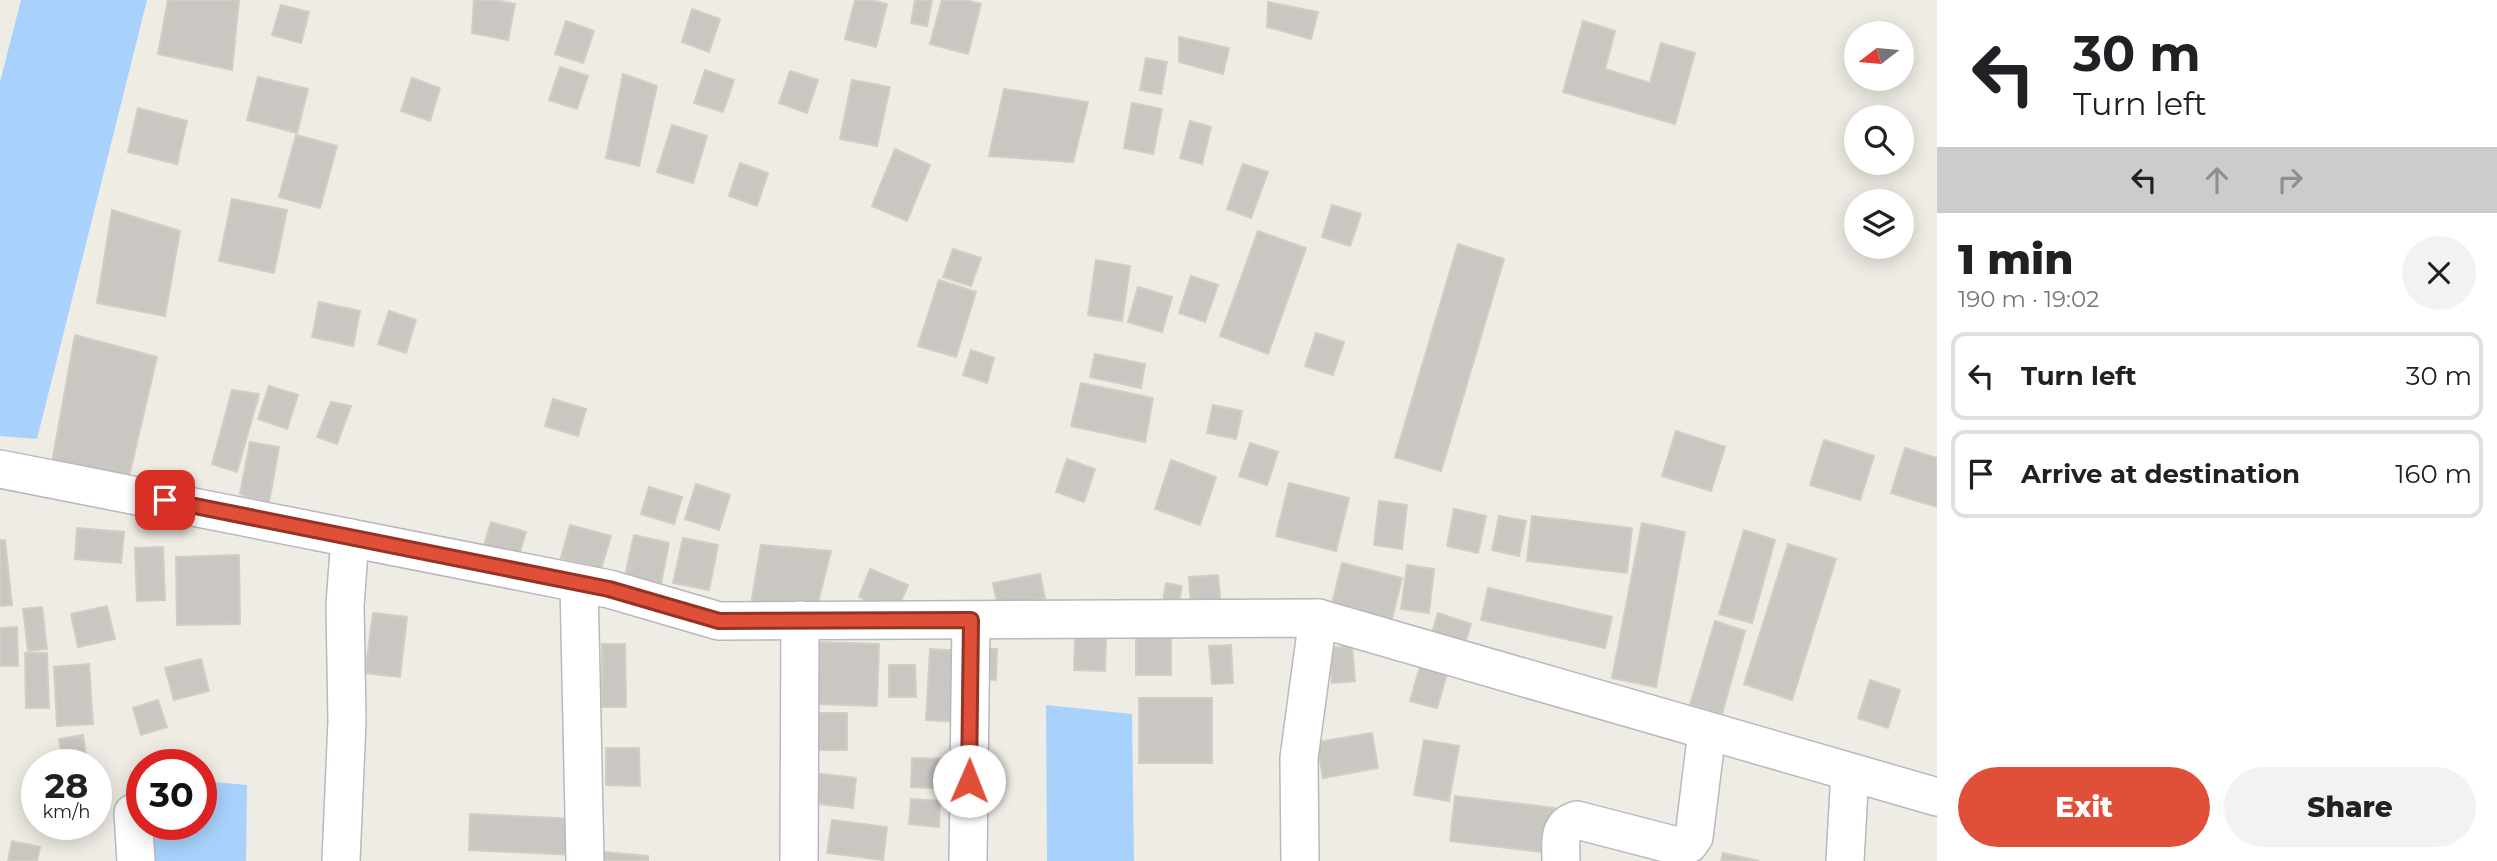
<!DOCTYPE html>
<meta charset="utf-8">
<style>
:root{--surface:#fff;--page:#f2f2f2;--text:#202124;--muted:#757577;--line:#e0e0e0;--accent:#e04f38}
body{margin:0;font-family:Montserrat,sans-serif;background:var(--page);color:var(--text);height:100vh;display:flex;flex-direction:column;font-size:26px;white-space:nowrap}
*{box-sizing:border-box;margin:0}
p{font-size:23px;color:var(--muted)}
.icon{flex:none;width:38px;height:38px;fill:none;stroke:currentColor;stroke-width:2;stroke-linecap:round;stroke-linejoin:round}
.map{position:relative;flex:1;overflow:hidden}
.panel{display:flex;flex-direction:column;background:var(--surface);width:560px}
.panel>*{flex:none}
.banner{background:#fff;color:var(--text);overflow:hidden}
.needle{width:46px;rotate:254deg}
.fabs{position:absolute;left:1844px;top:21px;display:grid;gap:14px}
.fabs a{display:grid;place-items:center;width:70px;height:70px;border-radius:50%;background:var(--surface);box-shadow:0 4px 18px #0003;font-size:35px}
.speed{position:absolute;left:21px;top:749px;display:flex;gap:14px;font-size:35px;font-weight:700;text-align:center}
.speed>*{display:grid;place-content:center;width:91px;height:91px;border-radius:50%;background:var(--surface);box-shadow:0 4px 18px #0003;line-height:1}
.speed small{font-size:18px;font-weight:400}
.speed .limit{border:10px solid #d22;background:#fff;color:#111}
.pin{position:absolute;display:grid;place-items:center;width:60px;height:60px;color:#fff;margin:-30px;border-radius:14px;box-shadow:0 4px 10px #0006}
.me{position:absolute;width:77px;margin:-38px;rotate:1deg;stroke-linejoin:round;filter:drop-shadow(0 0 5px #0008)}
.turn{display:flex;align-items:center;gap:24px;height:147px;padding:0 21px;font-size:32px}
.turn .icon{width:91px;height:91px;stroke-width:2.5}
.turn b{display:block;font-size:49px;line-height:60px}
.lanes{display:flex;align-items:center;height:66px;padding:0 21px;background:#0003;justify-content:center;gap:35px;direction:ltr}
.lanes .off{opacity:.35}
.round{display:grid;place-items:center;flex:none;width:74px;height:74px;border-radius:37px;background:var(--page)}
.summary{display:flex;align-items:center;justify-content:space-between;height:119px;padding:0 21px}
h1{font-size:42px;font-weight:800;line-height:52px}
.primary-button{display:flex;gap:14px;margin-top:auto;padding:14px 21px}
.primary-button a{flex:1;height:80px;border-radius:42px;background:var(--accent);color:#fff;font-size:28px;font-weight:800;line-height:80px;text-align:center}
.primary-button a+a{background:var(--page);color:var(--text)}
ul{padding:0;list-style:none}
li{display:flex;align-items:center;gap:21px;height:88px;margin:0 14px 10px;padding:0 7px;border:4px solid var(--line);border-radius:14px}
li div{flex:1}
li b{display:block;font-size:26px}
li em{font-style:normal}
main{display:flex;flex:1;min-height:0}
.map>svg:first-child{display:block}
</style>
<main>
<div class="map">
<svg width="1937" height="861" viewBox="0 0 1937 861">
<rect width="100%" height="100%" fill="#eeece4"/>
<g fill="#a8d2fb">
<polygon points="21,0 147,0 37,439 0,436 0,82"/>
<polygon points="1046,705 1132,714 1134,861 1047,861"/>
<polygon points="201,781 247,785 246,861 152,861 149,824 201,824"/>
</g>
<g fill="#cac6c2" stroke="#d2cec3" stroke-width="2">
<polygon points="168,0 239,0 232,70 158,54"/>
<polygon points="474,0 496,0 515,4 508,40 472,33"/>
<polygon points="855,0 871,0 887,4 876,47 845,39"/>
<polygon points="915,0 932,0 927,26 911,23"/>
<polygon points="942,0 966,0 981,4 968,54 930,44"/>
<polygon points="1268,2 1318,12 1311,39 1267,27"/>
<polygon points="281,5 309,12 301,43 272,35"/>
<polygon points="692,9 720,19 709,52 682,42"/>
<polygon points="566,21 594,31 583,63 555,54"/>
<polygon points="1583,21 1615,31 1605,69 1650,83 1661,43 1695,53 1675,124 1563,92"/>
<polygon points="1179,37 1229,48 1223,74 1179,62"/>
<polygon points="1146,58 1167,62 1161,94 1140,90"/>
<polygon points="560,67 588,76 577,109 549,100"/>
<polygon points="705,70 734,80 723,112 694,103"/>
<polygon points="790,71 818,80 807,113 779,103"/>
<polygon points="623,74 657,86 639,166 606,158"/>
<polygon points="258,77 308,89 297,133 247,120"/>
<polygon points="412,78 440,88 430,121 401,111"/>
<polygon points="852,80 890,87 877,146 840,139"/>
<polygon points="1004,89 1088,102 1073,162 989,156"/>
<polygon points="1132,103 1162,109 1153,154 1124,148"/>
<polygon points="138,108 187,121 177,164 128,152"/>
<polygon points="1190,121 1211,127 1202,164 1180,158"/>
<polygon points="672,125 707,136 693,183 657,172"/>
<polygon points="296,135 337,146 320,208 279,197"/>
<polygon points="895,149 930,165 907,221 872,206"/>
<polygon points="740,163 768,173 757,206 729,196"/>
<polygon points="1243,164 1268,172 1251,218 1227,209"/>
<polygon points="232,199 287,210 274,273 219,261"/>
<polygon points="1332,205 1361,214 1350,246 1322,237"/>
<polygon points="112,210 180,231 165,316 97,303"/>
<polygon points="1258,231 1306,248 1268,354 1220,336"/>
<polygon points="1458,244 1504,259 1441,471 1395,457"/>
<polygon points="953,249 981,258 971,286 943,277"/>
<polygon points="1096,260 1130,266 1122,321 1088,315"/>
<polygon points="1191,276 1218,285 1205,322 1179,313"/>
<polygon points="939,280 976,292 956,357 918,346"/>
<polygon points="1138,287 1172,297 1162,332 1128,322"/>
<polygon points="319,302 360,311 353,346 312,337"/>
<polygon points="389,311 416,320 406,353 378,344"/>
<polygon points="1316,333 1344,342 1333,375 1305,366"/>
<polygon points="75,335 157,357 127,485 51,468"/>
<polygon points="971,350 994,358 987,383 963,375"/>
<polygon points="1095,354 1145,364 1141,388 1090,377"/>
<polygon points="1081,383 1153,398 1145,442 1071,426"/>
<polygon points="269,386 298,395 287,429 258,419"/>
<polygon points="232,390 259,394 237,472 212,464"/>
<polygon points="553,399 586,409 578,436 545,426"/>
<polygon points="331,402 351,406 337,444 317,437"/>
<polygon points="1213,405 1242,411 1236,439 1207,433"/>
<polygon points="1676,431 1725,447 1711,491 1662,476"/>
<polygon points="1824,440 1874,456 1860,500 1810,485"/>
<polygon points="250,442 279,447 269,503 240,494"/>
<polygon points="1250,443 1278,452 1267,485 1239,476"/>
<polygon points="1905,448 1937,458 1937,507 1891,493"/>
<polygon points="1067,459 1095,469 1084,502 1056,492"/>
<polygon points="1171,460 1216,477 1200,525 1155,509"/>
<polygon points="1289,483 1349,498 1336,551 1276,536"/>
<polygon points="696,484 730,495 719,530 685,519"/>
<polygon points="649,487 682,497 674,524 641,514"/>
<polygon points="1379,501 1407,505 1402,549 1374,545"/>
<polygon points="1454,509 1486,516 1478,553 1447,546"/>
<polygon points="1499,516 1526,521 1519,556 1492,550"/>
<polygon points="1532,516 1632,528 1627,573 1527,561"/>
<polygon points="491,522 526,532 516,565 481,555"/>
<polygon points="1642,523 1685,532 1656,687 1612,678"/>
<polygon points="570,525 611,536 601,569 561,558"/>
<polygon points="77,528 124,532 121,563 75,559"/>
<polygon points="1744,530 1775,540 1752,623 1719,614"/>
<polygon points="634,535 669,543 660,588 624,580"/>
<polygon points="683,538 718,545 709,590 673,583"/>
<polygon points="0,540 5,540 12,605 0,606"/>
<polygon points="1788,544 1836,559 1792,700 1744,684"/>
<polygon points="761,545 831,551 816,610 750,610"/>
<polygon points="163,547 165,600 137,601 135,548"/>
<polygon points="239,555 240,624 177,625 176,557"/>
<polygon points="1342,563 1402,578 1389,631 1329,616"/>
<polygon points="1407,565 1434,569 1429,613 1401,609"/>
<polygon points="870,569 908,585 896,613 859,597"/>
<polygon points="1040,574 1045,598 998,607 993,583"/>
<polygon points="1218,575 1221,608 1191,610 1189,577"/>
<polygon points="1166,583 1182,586 1179,604 1163,601"/>
<polygon points="1488,588 1612,617 1605,648 1481,620"/>
<polygon points="107,606 115,639 78,647 71,614"/>
<polygon points="42,607 47,649 28,651 23,609"/>
<polygon points="373,613 407,617 400,677 365,673"/>
<polygon points="1438,613 1471,624 1464,647 1431,636"/>
<polygon points="1715,621 1745,631 1722,714 1690,705"/>
<polygon points="17,627 18,666 0,666 0,628"/>
<rect x="1136" y="633" width="35" height="42"/>
<polygon points="1075,637 1106,638 1105,671 1074,670"/>
<polygon points="818,642 879,644 877,706 816,704"/>
<polygon points="602,644 625,644 626,707 602,707"/>
<polygon points="1231,645 1233,683 1212,684 1209,646"/>
<polygon points="1352,646 1355,681 1332,683 1329,648"/>
<polygon points="930,649 962,651 959,722 926,720"/>
<polygon points="984,649 997,649 996,680 983,679"/>
<polygon points="25,653 47,653 49,708 26,708"/>
<polygon points="201,659 209,691 174,700 165,668"/>
<polygon points="1422,660 1449,667 1437,708 1410,701"/>
<polygon points="89,664 93,724 57,726 54,667"/>
<polygon points="889,665 915,665 916,697 889,697"/>
<polygon points="1870,680 1900,690 1888,728 1858,718"/>
<rect x="1139" y="698" width="73" height="65"/>
<polygon points="158,700 167,727 141,735 133,708"/>
<rect x="816" y="713" width="31" height="37"/>
<polygon points="1372,733 1378,768 1323,778 1317,742"/>
<polygon points="83,735 87,763 63,765 59,739"/>
<polygon points="1424,740 1459,746 1449,801 1414,795"/>
<polygon points="606,748 639,748 640,786 606,785"/>
<polygon points="912,758 947,759 946,789 911,787"/>
<polygon points="814,773 856,778 853,808 811,803"/>
<polygon points="1455,796 1555,808 1550,853 1450,841"/>
<polygon points="911,799 940,801 939,827 909,824"/>
<polygon points="470,814 578,819 576,855 469,850"/>
<polygon points="832,820 887,827 883,860 827,853"/>
<polygon points="12,841 40,847 37,861 8,861"/>
<polygon points="604,852 648,856 648,861 604,861"/>
<polygon points="1723,853 1759,861 1721,861"/>
</g>
<g fill="none" stroke-linecap="round" stroke-linejoin="round">
<g stroke="#b7b9be" stroke-width="40">
<g id="street">
<polyline points="0,469 609,589 719,621 1318,618 1937,797"/>
<polyline points="579,584 585,861"/>
<polyline points="133,813 136,861"/>
<polyline points="341,861 347,721 345,605 350,538"/>
<polyline points="799,861 800,620"/>
<polyline points="968,861 971,620"/>
<polyline points="1300,861 1299,758 1318,618"/>
<path d="M1561,861C1561,843 1557,826 1577,820L1681,847L1689,844L1694,837L1707,731"/>
<polyline points="1845,861 1850,772"/>
</g>
</g>
<use href="#street" stroke="#fff" stroke-width="37"/>
</g>
<g fill="none" stroke-linecap="round" stroke-linejoin="round">
<g stroke="#923324" stroke-width="18">
<polyline id="route" points="165,500 609,589 719,621 971,620 969,781"/>
</g>
<use href="#route" stroke="#e04f38" stroke-width="12"/>
</g>
</svg>
<div class="fabs">
<a><svg class="needle" viewBox="-14 -14 28 28"><path d="M0-13l5 13h-10z" fill="#e53935"/><path d="M0 13l5-13h-10z" fill="#757577"/></svg></a>
<a><svg class="icon" aria-label="search" viewBox="0 0 24 24"><circle cx="10" cy="10" r="6"/><path d="M15 15l6 6"/></svg></a>
<a><svg class="icon" aria-label="layers" viewBox="0 0 24 24"><path d="M12 4l9 5-9 5-9-5zM3 14l9 5 9-5"/></svg></a>
</div>
<div class="speed"><div>28<small>km/h</small></div><div class="limit">30</div></div>
<div class="pin" style="left:165px;top:500px;background:#d93025"><svg class="icon" aria-label="arrive" viewBox="0 0 24 24"><path d="M6 21V4h12l-3 4 3 4H6"/></svg></div>
<svg class="me" style="left:969px;top:781px" viewBox="-20 -20 40 40"><circle r="19" fill="#fff"/><path d="M0-13L10 11 0 6-10 11z" fill="#e04f38"/></svg>
</div>
<section class="panel">
<div class="banner">
<div class="turn"><svg class="icon" aria-label="left" viewBox="0 0 24 24"><path d="M17 20v-9H6M10 6l-5 5 5 5"/></svg><div><b>30 m</b>Turn left</div></div>
<div class="lanes"><svg class="icon" aria-label="left" viewBox="0 0 24 24"><path d="M17 20v-9H6M10 6l-5 5 5 5"/></svg><svg class="icon off" aria-label="ahead" viewBox="0 0 24 24"><path d="M12 20V5M6 11l6-6 6 6"/></svg><svg class="icon off" aria-label="right" viewBox="0 0 24 24"><path d="M7 20v-9h11M14 6l5 5-5 5"/></svg></div>
</div>
<div class="summary"><div><h1>1 min</h1><p>190 m · 19:02</p></div><a class="round"><svg class="icon" aria-label="close" viewBox="0 0 24 24"><path d="M6 6l12 12M18 6L6 18"/></svg></a></div>
<ul>
<li><svg class="icon" aria-label="left" viewBox="0 0 24 24"><path d="M17 20v-9H6M10 6l-5 5 5 5"/></svg><div><b>Turn left</b></div><em>30 m</em></li>
<li><svg class="icon" aria-label="arrive" viewBox="0 0 24 24"><path d="M6 21V4h12l-3 4 3 4H6"/></svg><div><b>Arrive at destination</b></div><em>160 m</em></li>
</ul>
<div class="primary-button"><a>Exit</a><a>Share</a></div>
</section>
</main>
